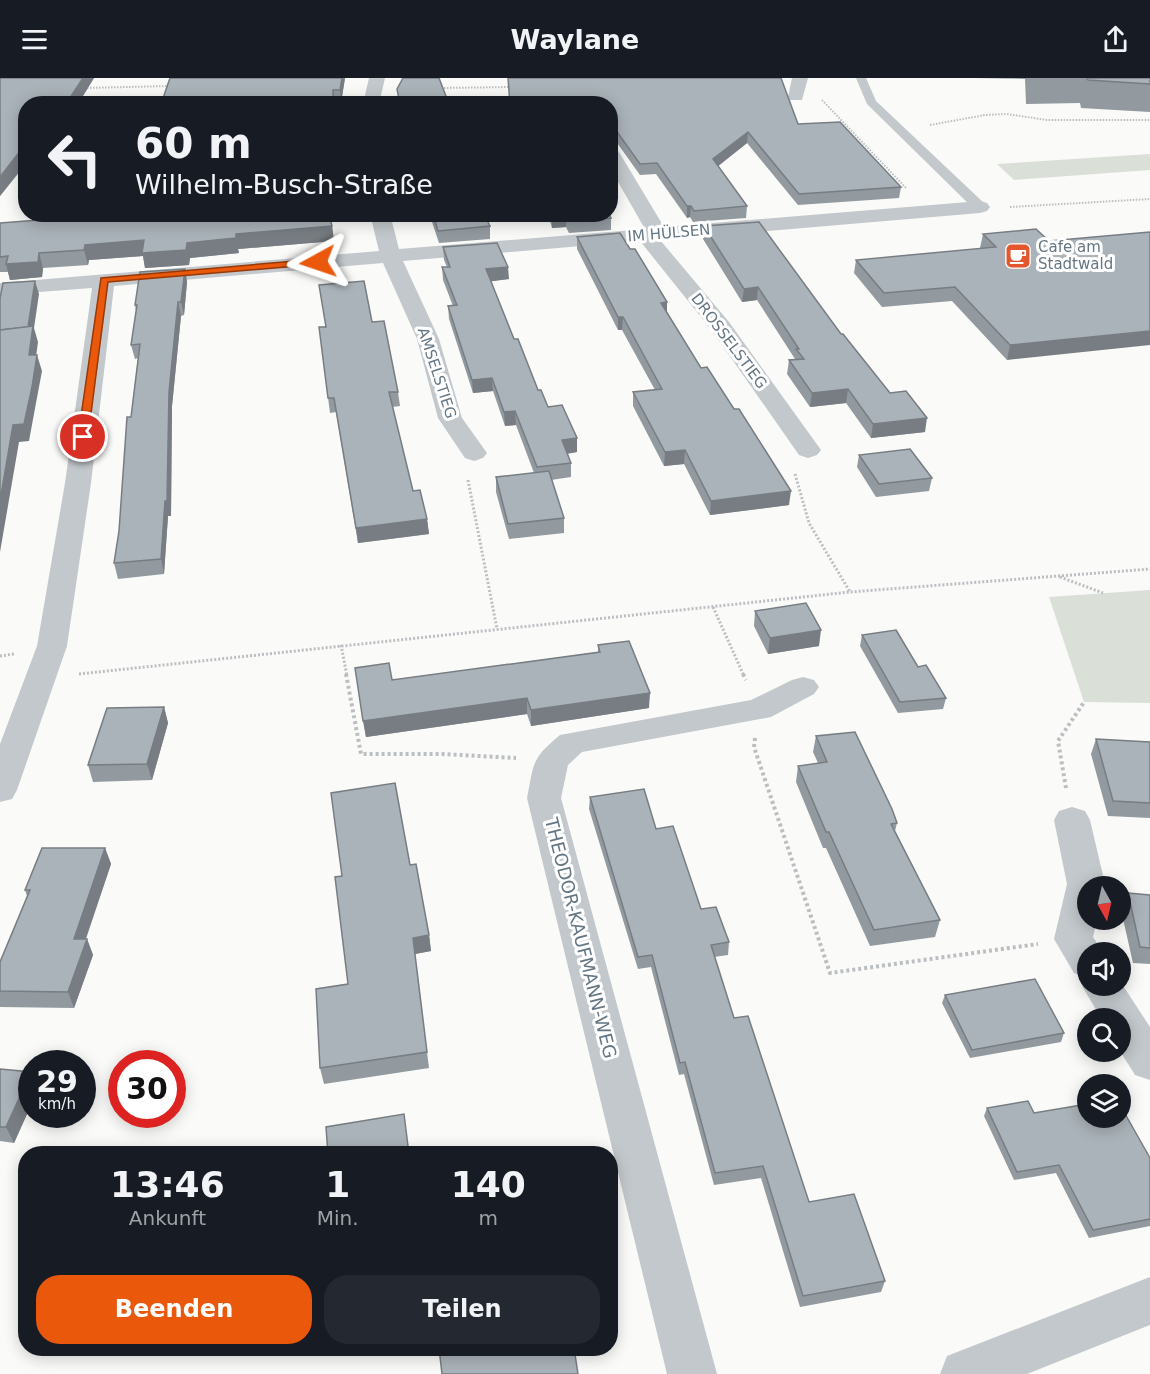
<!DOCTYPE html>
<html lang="de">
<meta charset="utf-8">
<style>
:root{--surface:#171b24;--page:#242831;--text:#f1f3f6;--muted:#9ea1a6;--accent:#ea580c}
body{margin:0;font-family:"DejaVu Sans",sans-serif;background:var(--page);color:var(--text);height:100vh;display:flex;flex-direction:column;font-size:22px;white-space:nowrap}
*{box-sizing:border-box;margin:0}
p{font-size:20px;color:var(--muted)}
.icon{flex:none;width:33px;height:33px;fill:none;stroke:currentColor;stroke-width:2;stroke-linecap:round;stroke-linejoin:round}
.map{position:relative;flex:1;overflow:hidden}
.sheet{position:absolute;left:18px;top:1068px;width:600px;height:210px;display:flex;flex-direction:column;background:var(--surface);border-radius:24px;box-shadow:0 3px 15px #0003}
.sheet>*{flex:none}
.hud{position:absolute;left:18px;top:18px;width:600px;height:126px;border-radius:24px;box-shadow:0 3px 15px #0003;background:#171b24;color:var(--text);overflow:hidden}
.needle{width:39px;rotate:172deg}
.controls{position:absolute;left:1077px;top:798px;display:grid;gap:12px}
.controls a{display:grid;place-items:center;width:54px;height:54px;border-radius:50%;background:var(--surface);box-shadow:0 3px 15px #0003;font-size:30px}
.speed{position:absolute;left:18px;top:972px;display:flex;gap:12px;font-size:30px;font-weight:700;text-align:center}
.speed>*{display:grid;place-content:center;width:78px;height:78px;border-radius:50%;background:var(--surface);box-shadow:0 3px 15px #0003;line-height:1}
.speed small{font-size:15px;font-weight:400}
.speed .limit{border:9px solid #d22;background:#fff;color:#111}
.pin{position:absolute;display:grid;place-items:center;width:51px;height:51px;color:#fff;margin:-26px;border:3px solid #fff;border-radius:50%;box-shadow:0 2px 6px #0007}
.me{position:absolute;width:66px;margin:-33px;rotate:265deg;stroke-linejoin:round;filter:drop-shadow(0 0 4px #0008)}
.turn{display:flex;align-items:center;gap:21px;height:126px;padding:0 18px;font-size:27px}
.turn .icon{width:78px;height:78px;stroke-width:2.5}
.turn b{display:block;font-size:42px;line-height:51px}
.eta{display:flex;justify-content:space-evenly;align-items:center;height:102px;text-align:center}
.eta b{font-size:36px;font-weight:700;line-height:42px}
.primary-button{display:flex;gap:12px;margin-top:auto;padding:12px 18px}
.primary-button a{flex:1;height:69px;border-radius:24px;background:var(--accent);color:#fff;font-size:24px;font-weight:700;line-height:69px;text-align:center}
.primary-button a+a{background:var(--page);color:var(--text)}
header{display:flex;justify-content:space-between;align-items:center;height:78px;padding:0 18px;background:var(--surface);font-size:27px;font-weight:700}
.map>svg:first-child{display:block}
</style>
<header><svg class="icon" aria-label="menu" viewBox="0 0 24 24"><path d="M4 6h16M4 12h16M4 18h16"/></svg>Waylane<svg class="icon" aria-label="share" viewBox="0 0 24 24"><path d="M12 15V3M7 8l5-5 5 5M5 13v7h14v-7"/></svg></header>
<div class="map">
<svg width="1150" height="1296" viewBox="0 0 1150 1296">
<rect width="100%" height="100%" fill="#fafaf8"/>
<g fill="#dadfd7">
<polygon points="1150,76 1150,92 1014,102 997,86"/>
<polygon points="1150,512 1150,625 1084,624 1049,519"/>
</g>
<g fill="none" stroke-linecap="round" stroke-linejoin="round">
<g stroke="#bbbfc2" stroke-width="2" stroke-dasharray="1.5 1.5" stroke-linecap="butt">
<polyline points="84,10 170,8"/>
<polyline points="441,10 511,9"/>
<polyline points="822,22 906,110"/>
<polyline points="930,47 985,37 1007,36 1047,42 1150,42"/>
<polyline points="1010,129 1150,121"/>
</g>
<g stroke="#bbbfc2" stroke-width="3" stroke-dasharray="2 2" stroke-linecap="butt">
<polyline points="795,396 809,445 850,514"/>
<polyline points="468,402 497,551"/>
<polyline points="1060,499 1103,515"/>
<polyline points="713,529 744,598"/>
<polyline points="341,567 347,598"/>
<polyline points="0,578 14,576"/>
<polyline points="79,596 850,514 1150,491"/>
</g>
<g stroke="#bbbfc2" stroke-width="4" stroke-dasharray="3 3" stroke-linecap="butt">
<polyline points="346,596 361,676 442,676 516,680"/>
<polyline points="743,596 746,602"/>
<polyline points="755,660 754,669 830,895 1038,866"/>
<polyline points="1066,710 1058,663 1084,624"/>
</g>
<polygon fill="#c3c8cc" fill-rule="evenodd" points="856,0 866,0 876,23 985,126 987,129 985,132 975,132 867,26"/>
<g fill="#c3c8cc" fill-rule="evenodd">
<polygon points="369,0 385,0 379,26 363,26"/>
<polygon points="792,0 808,0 802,22 790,22 788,19"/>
<polygon points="610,69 616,70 619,74 664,149 980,123 987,125 990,129 987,133 980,135 660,162 729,244 821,372 817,377 808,380 799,377 713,254 640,163 403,183 439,261 462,340 487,375 483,380 474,383 465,380 438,340 417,261 383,185 114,208 91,405 67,568 17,712 12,721 0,724 0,666 37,568 65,405 92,210 0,217 0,205 379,173 370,136 390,136 399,171 645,151 610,90"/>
<path d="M803,599L814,602L819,609L814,616L771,639L582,674L568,687L561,720L717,1296H667L527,720C534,685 531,681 560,657L751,622L792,602Z"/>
<polygon points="1072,729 1085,733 1090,742 1105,806 1104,808 1088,808 1088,842 1097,842 1093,859 1103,874 1088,874 1088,908 1120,908 1120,903 1150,949 1150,1002 1135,997 1120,973 1120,940 1101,940 1082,908 1087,899 1074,895 1054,861 1067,806 1054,742 1059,733"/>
<polygon points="1150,1199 1150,1247 1027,1296 940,1296 947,1278"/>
</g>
</g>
<g fill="#929a9f">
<polygon points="0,0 94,0 78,26 26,26 26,86 0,118"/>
<polygon points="170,0 345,0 341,25 161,26"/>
<polygon points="974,0 1150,0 1150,34 1081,30 1080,25 1026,26 1025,1"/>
<polygon points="610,26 798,46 901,109 899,120 798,127 747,65 718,88 747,128 746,140 693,144 690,139 687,140 656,96 640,97 610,55"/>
<polygon points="431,136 484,136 490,148 490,161 439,165 431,141"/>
<polygon points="548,136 609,136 611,140 611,152 569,155 566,149 552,150"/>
<polygon points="0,145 332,148 334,163 238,171 239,175 190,180 189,187 145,190 143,178 89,182 88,187 43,190 42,199 10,202 8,194 0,194"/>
<polygon points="704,148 841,256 890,315 925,354 871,360 846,325 810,329 787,296 789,282 795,282 795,281 757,222 742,224 703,161"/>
<polygon points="983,156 1049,163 1007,282 952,223 882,229 854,195 856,182 981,171 980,170"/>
<polygon points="577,159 667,234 701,290 789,427 710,437 684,386 664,388 633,328 633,314 655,312 622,252 618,252 577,171"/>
<polygon points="443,169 509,201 491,203 514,261 538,312 548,329 577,360 577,374 567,376 571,385 571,399 551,402 564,440 564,455 509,461 496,414 496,399 534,395 516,347 505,348 493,313 473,315 449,241 448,228 453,228 443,202 442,189 447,189 444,182"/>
<polygon points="185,191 187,204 184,237 181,238 172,328 171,438 168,438 164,496 118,501 114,485 119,453 131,339 138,280 135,281 131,267 136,233 135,227"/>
<polygon points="372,244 398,314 400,328 392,329 413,413 427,441 429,456 358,465 336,334 330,335 319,249"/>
<polygon points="859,377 932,400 929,413 876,419 857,389"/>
<polygon points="755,533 819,568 768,576 754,548"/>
<polygon points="862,557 946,620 943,631 898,635 860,568"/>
<polygon points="598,567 649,630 531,648 527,636 366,659 355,590 392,602 598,574"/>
<polygon points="164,629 168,645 152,702 93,704 88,687"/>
<polygon points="816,658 897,745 895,753 940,842 935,859 870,868 826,770 823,770 796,704 798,688 818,685 813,674"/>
<polygon points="1096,661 1150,664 1150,740 1108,738 1091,676"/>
<polygon points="590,719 656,751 701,831 729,864 728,877 714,879 734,940 809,1124 885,1203 881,1214 800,1229 761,1100 714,1107 684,996 679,997 651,889 638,891 589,731"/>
<polygon points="105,770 111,786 86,861 87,861 93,877 74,930 0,929 0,884 27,818 25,812"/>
<polygon points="410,787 429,857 431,873 415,876 429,990 324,1006 320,990 348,906"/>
<polygon points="1128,815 1150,817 1150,886 1133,885 1121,832"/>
<polygon points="945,917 1064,955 1061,964 970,980 942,925"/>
<polygon points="0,991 32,996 32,1025 14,1065 0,1063"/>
<polygon points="987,1030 1034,1035 1150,1080 1150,1148 1089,1160 1056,1095 1014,1102 984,1038"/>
</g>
<g fill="#777d82">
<polygon points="83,0 94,0 78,26 66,26"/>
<polygon points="342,0 345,0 341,25 340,12"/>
<polygon points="748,54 747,65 712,93 713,81"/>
<polygon points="21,72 25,86 0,118 0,99"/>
<polygon points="687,128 691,128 690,139 687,140"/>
<polygon points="566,137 566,149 552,150 552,138"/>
<polygon points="332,148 334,163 238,171 239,175 190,180 189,187 145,190 143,178 89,182 88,187 84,172 85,167 144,162 187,165 236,156"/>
<polygon points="39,175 43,190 42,199 10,202 6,186"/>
<polygon points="508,189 509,201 486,204 486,191"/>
<polygon points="185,191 187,204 184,237 181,224"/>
<polygon points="35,203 39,216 34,250 38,264 34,294 0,268"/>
<polygon points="758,209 757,222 742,224 744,211"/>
<polygon points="178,224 181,238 172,328 171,438 168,438 164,496 161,481 169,314"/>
<polygon points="667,224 667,237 661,225"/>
<polygon points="618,239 623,239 622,252 618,252"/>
<polygon points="1150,253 1150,267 1007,282 1010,267"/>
<polygon points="37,277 42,293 36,325 29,363 19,364 0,474 0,423 13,347"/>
<polygon points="492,300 493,313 473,315 472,302"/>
<polygon points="848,311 846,325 810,329 812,315"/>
<polygon points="515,333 516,347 505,348 504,334"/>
<polygon points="927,340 925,354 871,360 873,346"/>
<polygon points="577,360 577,374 562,376 562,362"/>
<polygon points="685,372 684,386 664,388 665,374"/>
<polygon points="791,413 789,427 710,437 711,423"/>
<polygon points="427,441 429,456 358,465 356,450"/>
<polygon points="821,552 819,568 768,576 770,560"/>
<polygon points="650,615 649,630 531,648 531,632"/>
<polygon points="527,620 527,636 366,659 363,643"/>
<polygon points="164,629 168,645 152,702 147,686"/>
<polygon points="105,770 111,786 80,877 74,861"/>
<polygon points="429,857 431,873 415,876 413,860"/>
<polygon points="87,861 93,877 74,930 68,914"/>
<polygon points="31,994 32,1025 14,1065 6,1049"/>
</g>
<g fill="#aab3b9" stroke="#777d82" stroke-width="1.5">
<polygon points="0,0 83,0 66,26 26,26 26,72 21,72 0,99"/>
<polygon points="170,0 342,0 340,12 333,12 333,26 161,26"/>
<polygon points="403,0 439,0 449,26 400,26 397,11"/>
<polygon points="508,0 781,0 798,46 840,44 901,109 799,116 748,54 713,81 747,128 694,133 691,128 687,128 657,85 640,86 610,44 610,26 510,26"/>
<polygon points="1087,0 1150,0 1150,6 1088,2"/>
<polygon points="116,136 329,136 332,148 236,156 236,160 187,165 186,172 142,175 144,162 85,167 84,172 39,175 38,184 6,186 8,178 0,179 0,145"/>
<polygon points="433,136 484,136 490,148 438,153"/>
<polygon points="551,136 609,136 611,140 569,143 566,137 552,138"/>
<polygon points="759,144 841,256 843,256 890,315 906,313 927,340 873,346 848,311 812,315 789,282 804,281 796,271 799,271 758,209 744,211 704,148"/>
<polygon points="1036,151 1049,163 1150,154 1150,253 1010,267 955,209 884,215 856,182 996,169 983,156"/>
<polygon points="620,155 630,171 635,171 667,224 661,225 701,290 707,289 734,331 739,331 791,413 711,423 685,372 665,374 633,314 662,311 623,239 618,239 577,159"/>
<polygon points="497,165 508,189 486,191 514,261 518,261 538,312 541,312 548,329 562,327 577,360 562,362 571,385 537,389 515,333 504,334 492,300 472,302 448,228 457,227 442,189 450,189 443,169"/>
<polygon points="185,191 181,224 178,224 169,314 167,423 165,423 161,481 114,485 119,453 127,339 131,339 140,266 131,267 137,227 135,227 140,194"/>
<polygon points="35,203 28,249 0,252 0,220 3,205"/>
<polygon points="364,203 372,244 384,243 398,314 389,314 413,413 420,412 427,441 356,450 334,320 328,320 319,249 326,249 319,207"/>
<polygon points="33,248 29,277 37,277 32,309 24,346 13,347 0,423 0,252"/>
<polygon points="910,371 932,400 879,406 859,377"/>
<polygon points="549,393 564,440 508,446 496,399"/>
<polygon points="806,525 821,552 770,560 755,533"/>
<polygon points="896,552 918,589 926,587 946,620 900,624 862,557"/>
<polygon points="629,563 650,615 531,632 527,620 363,643 355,590 389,585 392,602 600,574 598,567"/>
<polygon points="164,629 147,686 88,687 107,630"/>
<polygon points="855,654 892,731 897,745 891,746 940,842 874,852 829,754 826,754 798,688 827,684 816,658"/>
<polygon points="1096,661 1150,664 1150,725 1113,723"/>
<polygon points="395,705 410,787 416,786 429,857 413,860 427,974 320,990 316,911 348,906 335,799 342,798 331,715"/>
<polygon points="644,711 656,751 673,748 701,831 716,829 729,864 711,867 734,940 748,938 809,1124 854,1116 885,1203 803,1218 763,1088 715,1095 685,984 680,985 652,877 638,879 590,719"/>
<polygon points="42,770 105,770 74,861 87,861 68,914 0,913 0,884 30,812 25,812"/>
<polygon points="1128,815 1150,817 1150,870 1140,869"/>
<polygon points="1035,901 1064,955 972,972 945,917"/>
<polygon points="0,991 31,994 6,1049 0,1049"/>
<polygon points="1028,1023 1034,1035 1088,1026 1088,1040 1120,1040 1120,1027 1150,1080 1150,1141 1093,1152 1059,1087 1017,1094 987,1030"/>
<polygon points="404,1036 409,1076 328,1076 326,1049"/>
<polygon points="439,1270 574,1270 578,1296 442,1296"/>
</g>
<polygon fill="#ea580c" stroke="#983908" stroke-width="1.5" points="318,181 321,182 321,186 108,204 88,359 80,361 78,359 101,200"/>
<defs>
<g id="cafe-square" transform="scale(1.35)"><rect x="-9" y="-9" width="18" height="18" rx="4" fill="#e4572e" stroke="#fff"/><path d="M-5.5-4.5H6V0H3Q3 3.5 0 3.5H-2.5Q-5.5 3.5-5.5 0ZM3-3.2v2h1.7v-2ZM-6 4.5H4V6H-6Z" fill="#fff"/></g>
</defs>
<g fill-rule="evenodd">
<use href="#cafe-square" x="1018" y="178"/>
</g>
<g text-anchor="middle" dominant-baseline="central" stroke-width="6" stroke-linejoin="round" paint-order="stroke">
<g font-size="15" fill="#657683" stroke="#fff">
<text transform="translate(669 155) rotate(-5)">IM HÜLSEN</text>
<text transform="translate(729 263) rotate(53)">DROSSELSTIEG</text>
<text transform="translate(437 295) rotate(72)">AMSELSTIEG</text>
</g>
<g font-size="15" fill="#657683" stroke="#fff" text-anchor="start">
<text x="1038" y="169">Cafe am<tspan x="1038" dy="17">Stadtwald</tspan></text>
</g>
<g font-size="18" fill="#657683" stroke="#fff">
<text transform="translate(581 860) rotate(76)">THEODOR-KAUFMANN-WEG</text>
</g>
</g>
</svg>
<div class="controls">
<a><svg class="needle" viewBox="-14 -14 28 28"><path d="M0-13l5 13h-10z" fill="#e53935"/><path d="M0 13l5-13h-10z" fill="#9ea1a6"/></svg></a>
<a><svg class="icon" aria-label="sound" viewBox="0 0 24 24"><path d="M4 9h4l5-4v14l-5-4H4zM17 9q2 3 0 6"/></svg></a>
<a><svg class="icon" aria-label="search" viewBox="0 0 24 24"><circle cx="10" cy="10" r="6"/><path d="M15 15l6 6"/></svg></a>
<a><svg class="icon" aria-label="layers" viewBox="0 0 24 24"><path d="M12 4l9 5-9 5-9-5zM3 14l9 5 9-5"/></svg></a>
</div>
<div class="speed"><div>29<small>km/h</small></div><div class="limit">30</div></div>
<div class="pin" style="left:83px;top:359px;background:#d93025"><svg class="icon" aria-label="arrive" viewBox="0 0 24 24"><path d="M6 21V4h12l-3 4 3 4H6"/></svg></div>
<svg class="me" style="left:318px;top:184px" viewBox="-20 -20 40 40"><path d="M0-17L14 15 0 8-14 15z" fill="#ea580c" stroke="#fff" stroke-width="4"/></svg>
<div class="hud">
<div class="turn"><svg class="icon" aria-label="left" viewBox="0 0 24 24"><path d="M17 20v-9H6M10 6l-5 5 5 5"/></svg><div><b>60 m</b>Wilhelm-Busch-Straße</div></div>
</div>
<section class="sheet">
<div class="eta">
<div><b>13:46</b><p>Ankunft</p></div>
<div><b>1</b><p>Min.</p></div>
<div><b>140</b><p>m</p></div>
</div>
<div class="primary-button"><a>Beenden</a><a>Teilen</a></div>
</section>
</div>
